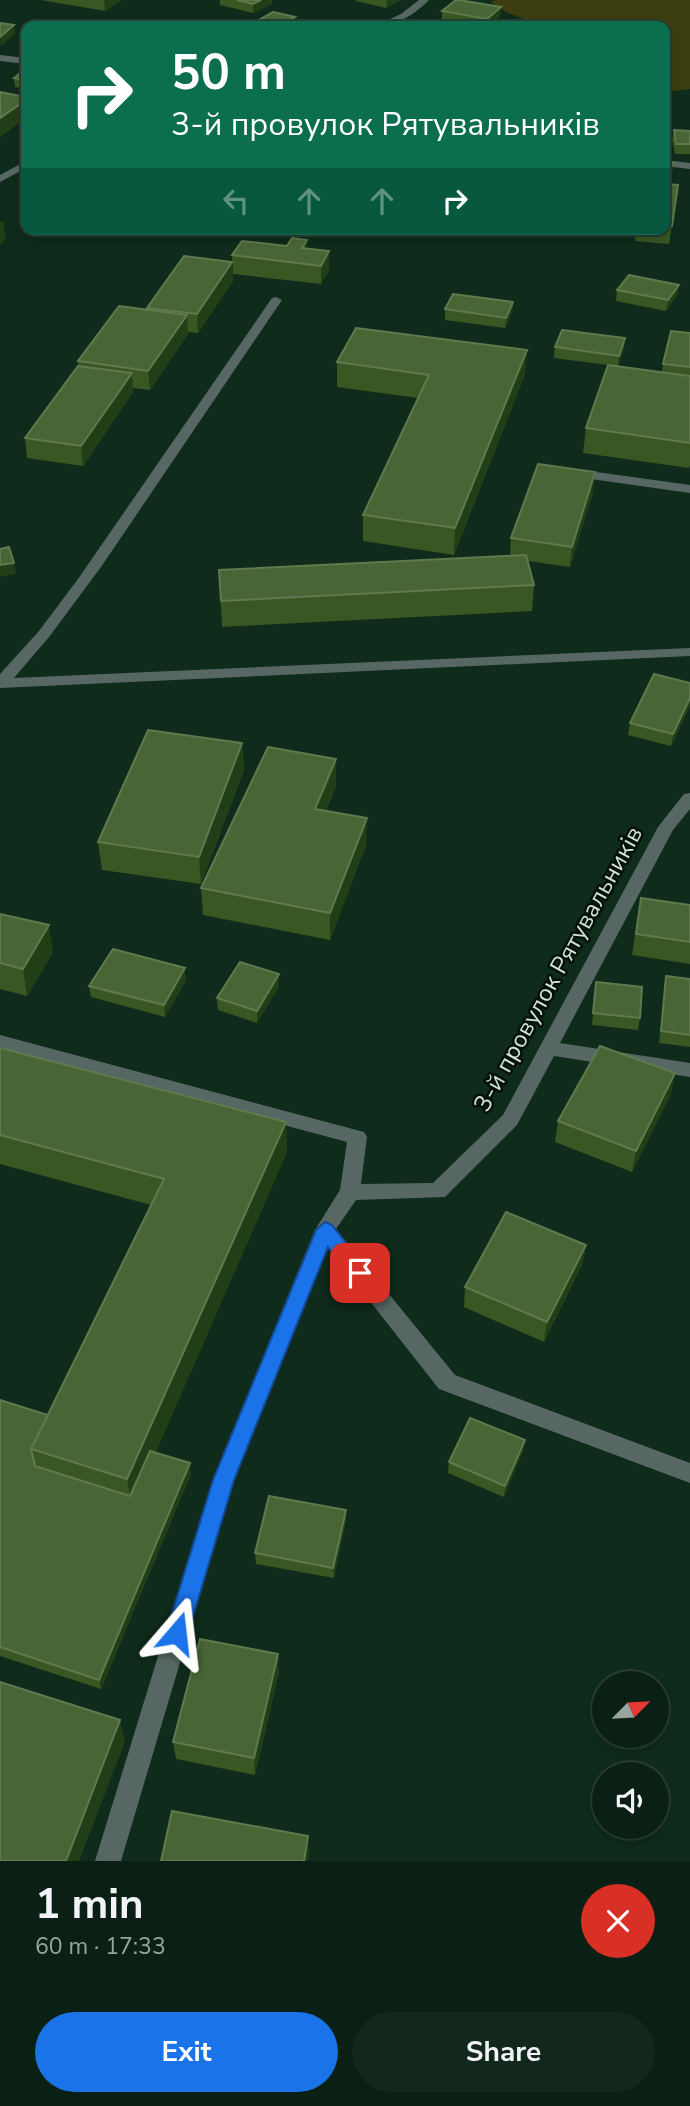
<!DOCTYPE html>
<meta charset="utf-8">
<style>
:root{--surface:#0a2014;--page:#13281d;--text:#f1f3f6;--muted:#99a3a0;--line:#2a3e34;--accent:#1a73e8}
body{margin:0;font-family:"Nunito Sans",sans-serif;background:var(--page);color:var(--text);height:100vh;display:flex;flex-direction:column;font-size:26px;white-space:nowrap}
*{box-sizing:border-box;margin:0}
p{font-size:23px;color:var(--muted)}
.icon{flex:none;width:38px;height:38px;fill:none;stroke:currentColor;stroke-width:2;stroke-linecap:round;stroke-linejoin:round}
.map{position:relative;height:1861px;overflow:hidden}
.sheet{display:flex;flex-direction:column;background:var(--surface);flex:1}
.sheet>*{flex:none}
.banner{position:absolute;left:21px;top:21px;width:649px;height:214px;border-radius:14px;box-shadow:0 4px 10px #0003,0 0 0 2px var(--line);background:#0b6e4f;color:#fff;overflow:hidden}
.needle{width:46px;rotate:66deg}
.buttons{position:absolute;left:592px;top:1671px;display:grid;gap:14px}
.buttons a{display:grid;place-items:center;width:77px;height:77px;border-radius:50%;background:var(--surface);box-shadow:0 4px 10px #0003,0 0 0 2px var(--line);font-size:35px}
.pin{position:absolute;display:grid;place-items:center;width:60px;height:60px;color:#fff;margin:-30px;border-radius:14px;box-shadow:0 4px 10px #0006}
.me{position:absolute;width:77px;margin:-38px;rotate:17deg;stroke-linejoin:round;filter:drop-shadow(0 0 5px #0008)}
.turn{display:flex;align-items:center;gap:24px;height:147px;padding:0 35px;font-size:32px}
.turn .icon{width:91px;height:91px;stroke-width:2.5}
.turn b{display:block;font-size:49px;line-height:60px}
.lanes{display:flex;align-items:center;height:66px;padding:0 35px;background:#0003;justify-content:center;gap:35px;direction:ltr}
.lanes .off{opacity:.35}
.round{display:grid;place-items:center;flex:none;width:74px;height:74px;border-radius:37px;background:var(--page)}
.head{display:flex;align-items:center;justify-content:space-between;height:119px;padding:0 35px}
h1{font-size:42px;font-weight:700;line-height:52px}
.cta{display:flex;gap:14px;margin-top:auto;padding:14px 35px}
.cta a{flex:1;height:80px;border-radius:42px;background:var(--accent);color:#fff;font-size:28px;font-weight:700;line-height:80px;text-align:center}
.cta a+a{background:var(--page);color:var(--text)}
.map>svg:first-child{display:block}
</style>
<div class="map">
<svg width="690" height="1861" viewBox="0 0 690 1861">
<rect width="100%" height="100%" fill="#0e2b1b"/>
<polygon fill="#3c3e11" points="495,0 690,0 690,89 665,92 665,26 541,26 506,12 491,2"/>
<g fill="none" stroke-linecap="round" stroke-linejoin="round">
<g fill="#576864" fill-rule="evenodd">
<path d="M419,0H429C415,14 396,27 375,26L401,14Z"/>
<polygon points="0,55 26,58 26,64 0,61"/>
<polygon points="665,160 690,163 690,169 665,166"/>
<polygon points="26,161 26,168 0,182 0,175"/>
<polygon points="276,297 282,300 101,567 49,637 14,678 690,648 690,656 0,688 0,674 39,631 78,579 272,298"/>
<polygon points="589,471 690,485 690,493 584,478 584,472"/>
<polygon points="690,793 690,809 673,830 560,1043 690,1063 690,1077 554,1056 517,1125 445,1197 356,1200 336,1229 455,1375 690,1463 690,1483 439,1389 328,1248 234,1481 121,1861 95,1861 212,1481 315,1230 340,1190 347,1142 0,1049 0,1035 364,1132 367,1137 361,1184 433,1183 503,1115 658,827 684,794"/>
</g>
</g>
<g fill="#385722">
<polygon points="41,0 122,0 105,11"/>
<polygon points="220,0 272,0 272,4 253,13 220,5"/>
<polygon points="356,0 401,0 386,8 356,1"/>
<polygon points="501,7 500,16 488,26 477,26 442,20 442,11"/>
<polygon points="26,68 26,89 15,87 14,78"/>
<polygon points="674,130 690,131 690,154 675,154 672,140"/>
<polygon points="665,162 673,163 672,173 666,184 678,185 669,244 635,241 636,229 665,229"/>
<polygon points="307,240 307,249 329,251 329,270 321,284 233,274 232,255 287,246"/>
<polygon points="232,262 233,281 198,333 188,332 188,334 150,390 133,388 133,392 83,466 27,458 25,438 78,366 78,361 147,310 147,308"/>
<polygon points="679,285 677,295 666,311 616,301 617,290"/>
<polygon points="513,302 512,312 505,328 445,320 445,309"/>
<polygon points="690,333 690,465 689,468 583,453 586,428 608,365 554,358 555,347 625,338 624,348 618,366 662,372 663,364"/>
<polygon points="337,362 525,374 454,555 363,541 363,515 418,398 337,387"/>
<polygon points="593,492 570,567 528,561 534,585 532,611 222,627 219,570 510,556 511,538"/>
<polygon points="690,683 690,706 671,746 628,735 630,723"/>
<polygon points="242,743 244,770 201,884 102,870 98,842"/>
<polygon points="336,786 326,811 366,845 330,940 203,915 201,888"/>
<polygon points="641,898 690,905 690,964 632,955"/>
<polygon points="0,914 53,952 27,996 0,989"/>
<polygon points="666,976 690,979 690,1047 659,1043"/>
<polygon points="186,980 165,1017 91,997 89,986"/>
<polygon points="596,982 640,1018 638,1030 592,1025"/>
<polygon points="279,986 257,1023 218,1010 217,998"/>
<polygon points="0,1048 286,1122 287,1152 155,1453 191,1474 101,1689 0,1656 0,1400 48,1415 151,1205 0,1164"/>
<polygon points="671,1094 632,1172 555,1142 558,1121"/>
<polygon points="586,1245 582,1265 544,1342 464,1307 465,1287"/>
<polygon points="525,1440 523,1451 504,1497 448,1473 449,1462"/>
<polygon points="346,1520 334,1578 256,1564 255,1553"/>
<polygon points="279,1672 255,1775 176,1759 173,1742"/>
</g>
<g fill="#203f17">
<polygon points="104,0 122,0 105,11"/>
<polygon points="261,0 272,0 272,4 253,13 253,4"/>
<polygon points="387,0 401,0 386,8"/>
<polygon points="501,7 500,16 488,26 487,26 487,19"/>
<polygon points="295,17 295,26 279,26"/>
<polygon points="14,25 15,34 1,46 0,37"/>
<polygon points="26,100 26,118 0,137 0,118"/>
<polygon points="673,163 672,173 665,188 665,180"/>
<polygon points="3,220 6,238 0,244 0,223"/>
<polygon points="307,240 307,258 302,248"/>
<polygon points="329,251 329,270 321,284 321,266"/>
<polygon points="232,262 233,281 198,333 197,314"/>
<polygon points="679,285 677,295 666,311 668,300"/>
<polygon points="513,302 512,312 505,328 506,318"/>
<polygon points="187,315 188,334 150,390 148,371"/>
<polygon points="625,338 624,348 618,366 619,356"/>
<polygon points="527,350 525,374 454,555 455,528"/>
<polygon points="132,373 133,392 83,466 81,446"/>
<polygon points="595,472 593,492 570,567 572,547"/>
<polygon points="14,563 16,574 0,577 0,565"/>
<polygon points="690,698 690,706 671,746 673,734"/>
<polygon points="242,743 244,770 201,884 199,857"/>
<polygon points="336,759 336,786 315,836 315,809"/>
<polygon points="367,818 366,845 330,940 330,913"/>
<polygon points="49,925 53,952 27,996 23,969"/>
<polygon points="185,968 186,980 165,1017 164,1005"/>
<polygon points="279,974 279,986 257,1023 257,1011"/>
<polygon points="675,1073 671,1094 632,1172 636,1151"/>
<polygon points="286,1122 287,1152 132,1507 127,1479"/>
<polygon points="586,1245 582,1265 544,1342 547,1322"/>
<polygon points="525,1440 523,1451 504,1497 505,1486"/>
<polygon points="190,1463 191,1474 101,1689 99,1680"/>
<polygon points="346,1510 346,1520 334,1578 333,1568"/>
<polygon points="278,1654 279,1672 255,1775 254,1758"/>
<polygon points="120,1720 125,1742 79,1861 66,1861"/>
<polygon points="308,1836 309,1852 308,1861 304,1861"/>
</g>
<g fill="#486635" stroke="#5e7a4e" stroke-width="2">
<polygon points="237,0 261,0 253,4"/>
<polygon points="456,0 459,0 501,7 487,19 442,11"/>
<polygon points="273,12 295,17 279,26 256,26 250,25"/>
<polygon points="0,23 14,25 0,37"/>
<polygon points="26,68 26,80 14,78"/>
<polygon points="0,92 26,97 26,100 0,118"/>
<polygon points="674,130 690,131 690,144 676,144"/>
<polygon points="665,162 673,163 665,180"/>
<polygon points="665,184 678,185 672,226 665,225"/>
<polygon points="292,238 307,240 302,248 329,251 321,266 232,255 242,241 287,246"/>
<polygon points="184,256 232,262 197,314 147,308"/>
<polygon points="629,275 679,285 668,300 617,290"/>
<polygon points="453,294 513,302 506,318 445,309"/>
<polygon points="119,306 187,315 148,371 78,361"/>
<polygon points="356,328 527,350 455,528 363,515 429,375 337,362"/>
<polygon points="562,330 625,338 619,356 555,347"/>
<polygon points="671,331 690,333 690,367 663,364"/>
<polygon points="608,365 690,376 690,443 586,428"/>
<polygon points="78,366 132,373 81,446 25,438"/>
<polygon points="538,464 595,472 572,547 511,538"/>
<polygon points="9,547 14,563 0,565 0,549"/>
<polygon points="526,555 534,585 221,601 219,570"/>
<polygon points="654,674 690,683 690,698 673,734 630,723"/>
<polygon points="148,730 242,743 199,857 98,842"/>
<polygon points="268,747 336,759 315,809 367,818 330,913 201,888"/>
<polygon points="641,898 690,905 690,942 636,934"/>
<polygon points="0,914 49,925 23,969 0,963"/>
<polygon points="113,949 185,968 164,1005 89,986"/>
<polygon points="240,962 279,974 257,1011 217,998"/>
<polygon points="666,976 690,979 690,1035 661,1031"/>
<polygon points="596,982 642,987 640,1018 593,1013"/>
<polygon points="600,1046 675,1073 636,1151 558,1121"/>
<polygon points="0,1048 286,1122 127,1479 31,1449 164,1179 0,1135"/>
<polygon points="506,1212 586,1245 547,1322 465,1287"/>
<polygon points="0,1400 48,1415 31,1449 35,1466 130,1496 150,1451 190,1463 99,1680 0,1647"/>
<polygon points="470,1418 525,1440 505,1486 449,1462"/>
<polygon points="269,1496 346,1510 333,1568 255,1553"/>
<polygon points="200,1639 278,1654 254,1758 173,1742"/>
<polygon points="0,1682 120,1720 66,1861 0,1861"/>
<polygon points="172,1811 308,1836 304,1861 161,1861"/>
</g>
<path fill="#1a73e8" stroke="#114b97" stroke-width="2" d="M325,1222L332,1225L369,1273L367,1279C350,1285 337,1259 328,1247L234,1480L188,1633L185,1640L177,1643L170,1640L166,1633L213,1480L316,1230Z"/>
<g text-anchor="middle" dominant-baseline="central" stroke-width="5" stroke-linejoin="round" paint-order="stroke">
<g font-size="24" fill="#d1e2d7" stroke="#051009">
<text transform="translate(558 969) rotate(-61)">3-й провулок Рятувальників</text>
</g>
</g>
</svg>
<div class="buttons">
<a><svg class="needle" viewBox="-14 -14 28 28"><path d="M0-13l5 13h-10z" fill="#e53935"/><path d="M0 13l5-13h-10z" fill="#99a3a0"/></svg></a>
<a><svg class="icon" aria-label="sound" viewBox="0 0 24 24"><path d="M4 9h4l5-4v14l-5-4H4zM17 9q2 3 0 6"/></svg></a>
</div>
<div class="pin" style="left:360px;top:1273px;background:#d93025"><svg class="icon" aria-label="arrive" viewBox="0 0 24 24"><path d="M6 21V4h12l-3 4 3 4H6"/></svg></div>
<svg class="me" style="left:177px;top:1633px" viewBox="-20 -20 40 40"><path d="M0-17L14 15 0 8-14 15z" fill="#1a73e8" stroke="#fff" stroke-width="4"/></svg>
<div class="banner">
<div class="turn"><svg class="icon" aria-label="right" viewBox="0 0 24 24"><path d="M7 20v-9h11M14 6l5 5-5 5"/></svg><div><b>50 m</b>3-й провулок Рятувальників</div></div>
<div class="lanes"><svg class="icon off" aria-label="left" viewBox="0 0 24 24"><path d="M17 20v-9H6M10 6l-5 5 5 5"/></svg><svg class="icon off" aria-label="ahead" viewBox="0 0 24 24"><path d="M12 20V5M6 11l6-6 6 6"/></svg><svg class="icon off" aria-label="ahead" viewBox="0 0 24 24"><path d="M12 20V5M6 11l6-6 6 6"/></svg><svg class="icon" aria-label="right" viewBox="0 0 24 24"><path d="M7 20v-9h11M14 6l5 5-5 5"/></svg></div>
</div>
</div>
<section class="sheet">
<div class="head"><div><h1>1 min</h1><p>60 m · 17:33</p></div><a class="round" style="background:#d93025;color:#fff"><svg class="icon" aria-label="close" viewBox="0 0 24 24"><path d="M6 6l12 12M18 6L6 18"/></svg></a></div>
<div class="cta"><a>Exit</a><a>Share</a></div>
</section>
